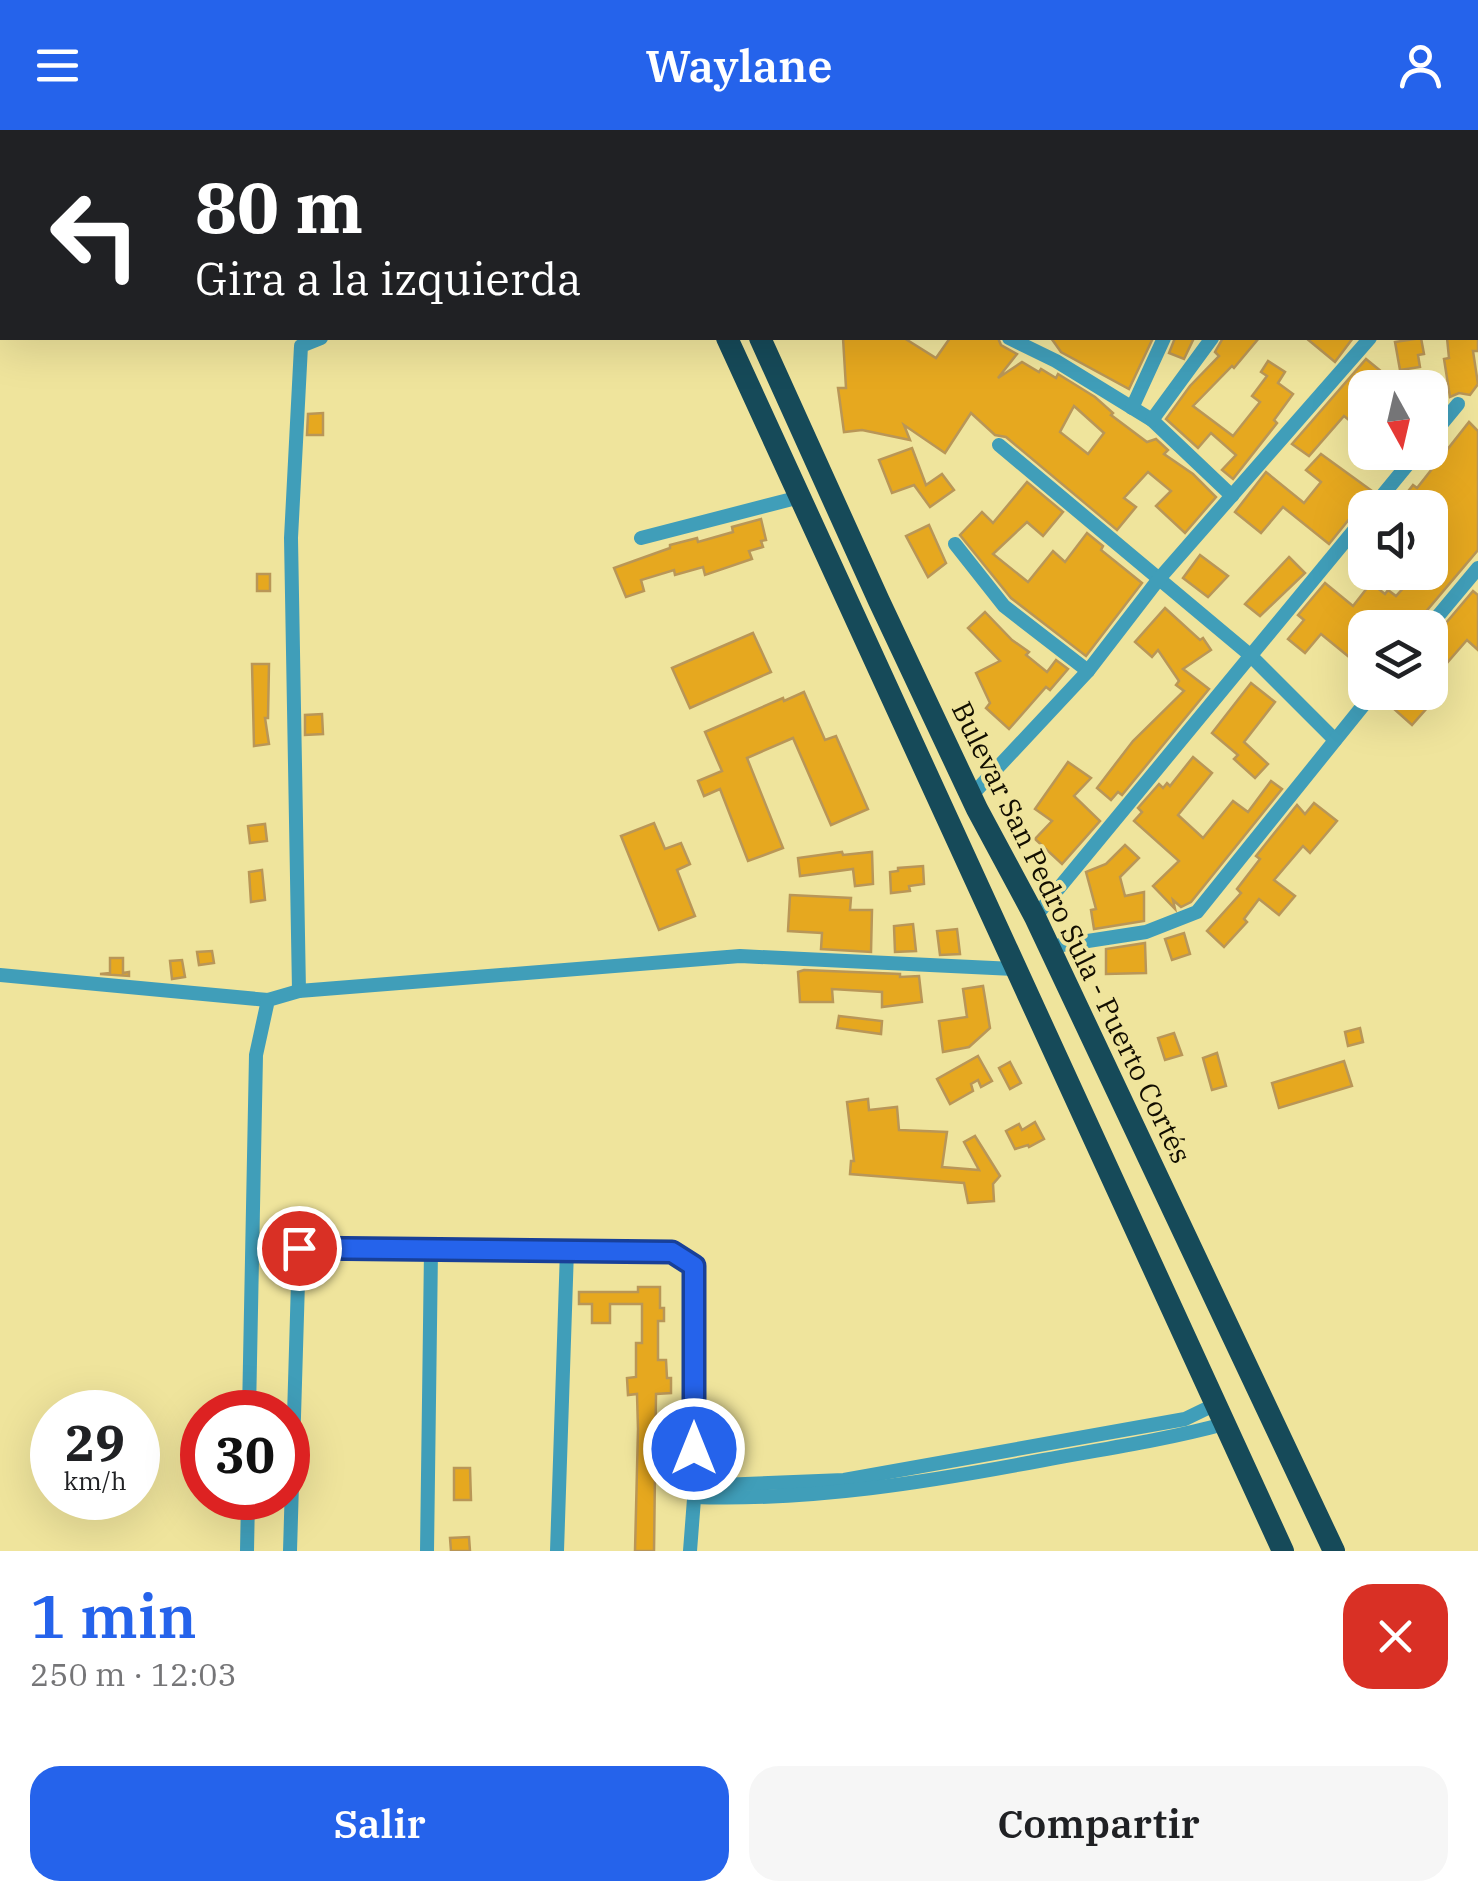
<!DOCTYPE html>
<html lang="es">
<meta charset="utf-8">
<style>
:root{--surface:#fff;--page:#f6f6f6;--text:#202124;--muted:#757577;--accent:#2563eb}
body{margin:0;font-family:"IBM Plex Serif",serif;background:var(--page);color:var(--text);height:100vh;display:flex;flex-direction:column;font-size:38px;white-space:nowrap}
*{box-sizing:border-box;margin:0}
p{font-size:32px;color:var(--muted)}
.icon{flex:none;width:55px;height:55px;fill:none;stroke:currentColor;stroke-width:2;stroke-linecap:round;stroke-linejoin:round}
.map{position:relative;height:1421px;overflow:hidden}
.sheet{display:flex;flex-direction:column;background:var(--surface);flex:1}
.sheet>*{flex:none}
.banner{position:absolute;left:0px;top:0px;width:1480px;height:210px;box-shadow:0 10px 40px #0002;background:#202124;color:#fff;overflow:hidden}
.needle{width:65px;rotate:172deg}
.fabs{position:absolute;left:1348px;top:240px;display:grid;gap:20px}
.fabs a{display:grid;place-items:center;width:100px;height:100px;border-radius:20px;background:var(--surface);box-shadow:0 10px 40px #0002;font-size:50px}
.speed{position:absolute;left:30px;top:1260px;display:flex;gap:20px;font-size:50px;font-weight:700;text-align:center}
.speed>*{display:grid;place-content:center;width:130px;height:130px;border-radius:50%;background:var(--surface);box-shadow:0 10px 40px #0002;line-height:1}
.speed small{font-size:25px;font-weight:400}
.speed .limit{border:15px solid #d22;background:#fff;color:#111}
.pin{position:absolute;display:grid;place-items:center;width:85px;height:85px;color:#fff;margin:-42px;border:5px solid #fff;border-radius:50%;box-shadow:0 2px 10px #0007}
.me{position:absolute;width:110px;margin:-55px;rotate:0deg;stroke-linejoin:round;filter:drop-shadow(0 0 8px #0008)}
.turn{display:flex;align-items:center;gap:35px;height:210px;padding:0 30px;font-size:45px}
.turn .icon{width:130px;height:130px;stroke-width:2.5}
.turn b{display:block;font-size:70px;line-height:85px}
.round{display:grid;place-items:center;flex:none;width:105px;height:105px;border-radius:30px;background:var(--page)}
.headline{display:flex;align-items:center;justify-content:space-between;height:170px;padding:0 30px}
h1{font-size:60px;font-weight:600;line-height:75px;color:var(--accent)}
.action{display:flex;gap:20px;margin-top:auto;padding:20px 30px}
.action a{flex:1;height:115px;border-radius:30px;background:var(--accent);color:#fff;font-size:40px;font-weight:600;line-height:115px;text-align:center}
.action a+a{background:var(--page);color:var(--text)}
header{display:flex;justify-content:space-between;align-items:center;height:130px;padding:0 30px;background:var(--accent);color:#fff;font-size:45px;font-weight:600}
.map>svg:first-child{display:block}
</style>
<header><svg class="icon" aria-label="menu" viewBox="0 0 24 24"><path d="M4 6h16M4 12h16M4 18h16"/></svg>Waylane<svg class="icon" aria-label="person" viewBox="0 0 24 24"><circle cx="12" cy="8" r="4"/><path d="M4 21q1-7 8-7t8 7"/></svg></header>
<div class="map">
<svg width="1478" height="1421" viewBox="0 0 1478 1421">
<rect width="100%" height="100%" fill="#efe49c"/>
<g fill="#e6a81f" stroke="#b99657" stroke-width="2.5" fill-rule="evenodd">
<path d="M843,208H904L936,228L950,208H998L1001,215L1017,224L998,248L1022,232L1039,242L1041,239L1056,248L1058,244L1095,267L1113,283L1111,285L1147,312L1156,309L1168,320L1164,324L1193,344L1216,367L1185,403L1156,376L1171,361L1148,342L1124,368L1136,377L1117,400L1006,307L995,305L971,283L945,323L904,295L910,310L862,300L844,302L838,258H846ZM1074,276L1104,303L1088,324L1060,302Z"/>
<polygon points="1051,208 1153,208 1129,259 1061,222"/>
<polygon points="1175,208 1194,208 1184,229 1169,223"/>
<polygon points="1223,208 1259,208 1234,238 1232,236 1193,276 1233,306 1260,272 1252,266 1267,246 1261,242 1268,231 1285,242 1278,253 1293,264 1274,290 1277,293 1233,349 1222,340 1236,325 1211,303 1198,318 1166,289 1190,256 1219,226 1215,222"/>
<polygon points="1306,208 1353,208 1335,232"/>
<polygon points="1421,208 1424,224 1418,225 1420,237 1400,240 1395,212"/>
<polygon points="1447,208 1478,208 1478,221 1473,221 1478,254 1470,265 1459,263 1450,267 1444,229 1449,228"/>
<polygon points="1366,229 1388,247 1379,258 1365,258 1365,303 1344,286 1309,326 1292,314"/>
<polygon points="323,283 323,305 307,305 308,284"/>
<polygon points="1469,292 1478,301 1478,420 1412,498 1365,498 1365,540 1321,504 1305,523 1288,509 1304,490 1298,485 1325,453 1353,476 1371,453 1385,464 1388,460 1396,466 1418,442 1430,442 1430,378 1395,378 1413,355 1417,358"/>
<polygon points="912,318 926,355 942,344 954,360 930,377 914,355 892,363 879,330"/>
<polygon points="1321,324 1372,361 1329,414 1283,377 1261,403 1235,382 1266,342 1304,373 1321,352 1306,340"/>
<polygon points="1027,352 1063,382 1043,406 1027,392 993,424 1028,452 1053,421 1065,432 1087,403 1103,416 1101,420 1142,453 1086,526 1011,468 960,405 982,382 993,393"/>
<polygon points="761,389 766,410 761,411 763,417 749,421 752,429 705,445 703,437 675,445 674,440 641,450 644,461 626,467 614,438 670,418 670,415 697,408 698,412 733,402 732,397"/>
<polygon points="929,395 946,433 928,447 906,406"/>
<polygon points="1200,425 1228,446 1208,467 1183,448"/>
<polygon points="1289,427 1305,443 1260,486 1245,474"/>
<rect x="257" y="444" width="13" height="17"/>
<polygon points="1473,461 1478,465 1478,520 1467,510 1447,533 1430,517 1438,508 1435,506"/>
<polygon points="1165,478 1200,510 1203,508 1211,520 1183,539 1209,559 1122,665 1118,662 1111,670 1097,658 1133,611 1184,561 1176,555 1179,551 1158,520 1152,527 1135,512"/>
<polygon points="985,482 1012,510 1029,522 1026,525 1047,542 1056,530 1068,539 1050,560 1046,557 1009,599 986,578 990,573 976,543 1000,531 968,498"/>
<polygon points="753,503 771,542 690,578 672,538"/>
<polygon points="252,534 269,534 268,588 265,588 269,614 254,616"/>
<polygon points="1251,553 1275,572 1244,612 1268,634 1255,648 1234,629 1238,625 1212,603"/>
<polygon points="804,562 825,610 836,606 868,679 831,695 793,608 747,628 783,718 748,731 720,659 704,666 698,651 722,641 705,602 783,568 784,571"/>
<polygon points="1409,562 1427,578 1412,595 1394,579"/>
<polygon points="322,584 323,604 305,605 305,585"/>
<polygon points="1193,627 1212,643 1178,685 1203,708 1233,671 1248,682 1271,651 1282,659 1191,772 1181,777 1173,770 1175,779 1153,756 1179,731 1134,691 1142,682 1138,678 1159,654 1163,658 1167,653 1170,656"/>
<polygon points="1068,632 1091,648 1074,666 1100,691 1062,734 1035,709 1052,691 1035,679"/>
<polygon points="1314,673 1337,691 1310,723 1303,716 1274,750 1295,766 1279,785 1259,769 1244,789 1247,792 1224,817 1207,801 1241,763 1237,759 1260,729 1256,726 1297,675 1305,684"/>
<polygon points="654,693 665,719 681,713 690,734 677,740 695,786 659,800 621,706"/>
<polygon points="265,694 267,711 250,713 248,696"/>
<polygon points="1125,715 1139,728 1120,747 1125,766 1144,762 1144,791 1094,799 1091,780 1096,779 1086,742 1106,734"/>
<polygon points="842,722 843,725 872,722 873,754 855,756 853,739 800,746 798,728"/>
<polygon points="923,736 924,754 909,756 910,761 891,763 890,742 898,741 898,738"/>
<polygon points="262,740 265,770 251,772 249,742"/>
<polygon points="790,765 851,768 850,780 872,780 871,822 821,819 822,803 788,801"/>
<polygon points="913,794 916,821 895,822 894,796"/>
<polygon points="957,799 960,824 940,825 937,801"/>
<polygon points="1184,803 1190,824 1172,830 1165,809"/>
<polygon points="1145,813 1146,843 1106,844 1106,819"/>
<polygon points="212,821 214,833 199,835 197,822"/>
<polygon points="110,828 123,828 123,843 129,842 129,846 100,844 110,843"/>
<polygon points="182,830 185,847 172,849 170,831"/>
<polygon points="804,840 900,844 900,847 919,846 922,872 882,877 882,862 832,859 833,872 800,872 798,842"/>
<polygon points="983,856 990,898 969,917 943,922 939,891 967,887 963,859"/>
<polygon points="839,886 882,891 881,904 837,898"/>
<polygon points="1360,898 1363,912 1348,916 1345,902"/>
<polygon points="1174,903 1182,925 1165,930 1158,908"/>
<polygon points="1217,923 1226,956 1212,960 1203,928"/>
<polygon points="978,926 992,951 981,957 978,950 971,954 973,961 950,974 937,949"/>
<polygon points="1344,931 1352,956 1279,978 1272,953"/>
<polygon points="1010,932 1021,953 1010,959 999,938"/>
<polygon points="868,969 869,980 897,977 899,1000 947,1002 942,1037 979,1040 964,1012 975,1006 1000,1046 993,1054 994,1071 968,1073 964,1053 850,1044 851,1031 854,1031 847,972"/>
<polygon points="1035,992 1044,1009 1029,1017 1028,1015 1015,1019 1006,1001 1019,994 1022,1000"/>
<polygon points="638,1157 660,1157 660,1178 664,1178 664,1191 658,1191 658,1230 666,1230 667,1248 671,1248 671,1263 656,1264 654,1421 635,1421 638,1299 637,1264 628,1265 627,1248 636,1247 636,1213 642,1213 642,1174 610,1174 610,1193 592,1193 592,1174 579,1174 579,1162 638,1162"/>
<polygon points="454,1338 470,1338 471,1370 454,1370"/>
<polygon points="469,1407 470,1421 451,1421 450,1408"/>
</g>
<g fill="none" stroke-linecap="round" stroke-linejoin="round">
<polyline stroke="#409eb9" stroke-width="8" points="587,2 588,0"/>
<g stroke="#409eb9" stroke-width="14">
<polyline points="934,0 934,2"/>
<polyline points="299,2 300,0"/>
<polyline points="892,2 897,0"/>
<polyline points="1040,2 1042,0"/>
<polyline points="1248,2 1249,0"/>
<polyline points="1334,2 1335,0"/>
<polyline points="1009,208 1056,231 1152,290 1232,366"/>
<polyline points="1132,278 1164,208"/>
<polyline points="1152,290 1212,208"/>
<polyline points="1430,308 1458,274"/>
<polyline points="999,315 1250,525 1335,610"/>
<polyline points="1372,378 1418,322"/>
<polyline points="641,408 800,367"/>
<polyline points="955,414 1004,476 1088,541"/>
<polyline points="1428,498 1478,438"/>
<polyline points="971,666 1088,541 1158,450 1370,208"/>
<polyline points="1035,787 1365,387"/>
<polyline points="1049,817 1146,802 1197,782 1374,562"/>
<polyline points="0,845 268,870"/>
<polyline points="299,861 291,408 301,216 321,208"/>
<polyline points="249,1282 256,925 268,870 299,861 740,826 1014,839"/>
<polyline points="695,1356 844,1350 1185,1289 1216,1274"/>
<path d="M694,1367C813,1371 928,1352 1044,1330C1104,1319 1165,1310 1224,1294"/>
<polyline points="247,1421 248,1368"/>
<polyline points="290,1421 299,1118 672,1122 694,1135 695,1356 690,1421"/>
<polyline points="427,1421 431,1120"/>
<polyline points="557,1421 567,1120"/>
</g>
<g stroke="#164a59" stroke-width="22">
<polyline points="633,0 634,2"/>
<polyline points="670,0 671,2"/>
<polyline points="727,208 1283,1421"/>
<polyline points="760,208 879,471 977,679 1035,787 1334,1421"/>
</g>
</g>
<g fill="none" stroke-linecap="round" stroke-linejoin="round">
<g stroke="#184099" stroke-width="25">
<polyline id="route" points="299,1118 672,1122 694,1136 694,1319"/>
</g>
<use href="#route" stroke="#2563eb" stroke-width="18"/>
</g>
<g text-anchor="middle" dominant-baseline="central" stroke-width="8" stroke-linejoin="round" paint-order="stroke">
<g font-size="28" fill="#120e00" stroke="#efe49c">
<text transform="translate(1072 802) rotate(64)">Bulevar San Pedro Sula - Puerto Cortés</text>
</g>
</g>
</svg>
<div class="fabs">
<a><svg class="needle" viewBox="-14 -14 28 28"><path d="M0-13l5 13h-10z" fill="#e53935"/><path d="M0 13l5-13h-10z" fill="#757577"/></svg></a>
<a><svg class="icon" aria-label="sound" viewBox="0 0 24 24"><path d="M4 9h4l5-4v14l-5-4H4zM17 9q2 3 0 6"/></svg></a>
<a><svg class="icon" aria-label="layers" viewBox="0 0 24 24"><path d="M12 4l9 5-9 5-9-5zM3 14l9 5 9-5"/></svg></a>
</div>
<div class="speed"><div>29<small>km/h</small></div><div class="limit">30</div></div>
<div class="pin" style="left:299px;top:1118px;background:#d93025"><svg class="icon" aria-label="arrive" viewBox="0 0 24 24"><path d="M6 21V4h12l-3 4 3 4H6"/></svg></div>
<svg class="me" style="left:694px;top:1319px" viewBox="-20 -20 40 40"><circle r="17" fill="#2563eb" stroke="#fff" stroke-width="3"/><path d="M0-11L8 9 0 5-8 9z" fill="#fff"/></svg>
<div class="banner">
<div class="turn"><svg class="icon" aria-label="left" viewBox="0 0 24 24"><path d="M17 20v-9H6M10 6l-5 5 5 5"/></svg><div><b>80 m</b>Gira a la izquierda</div></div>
</div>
</div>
<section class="sheet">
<div class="headline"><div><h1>1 min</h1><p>250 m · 12:03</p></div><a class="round" style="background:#d93025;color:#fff"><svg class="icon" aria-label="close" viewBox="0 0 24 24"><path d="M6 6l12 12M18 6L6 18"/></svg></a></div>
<div class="action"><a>Salir</a><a>Compartir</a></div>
</section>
